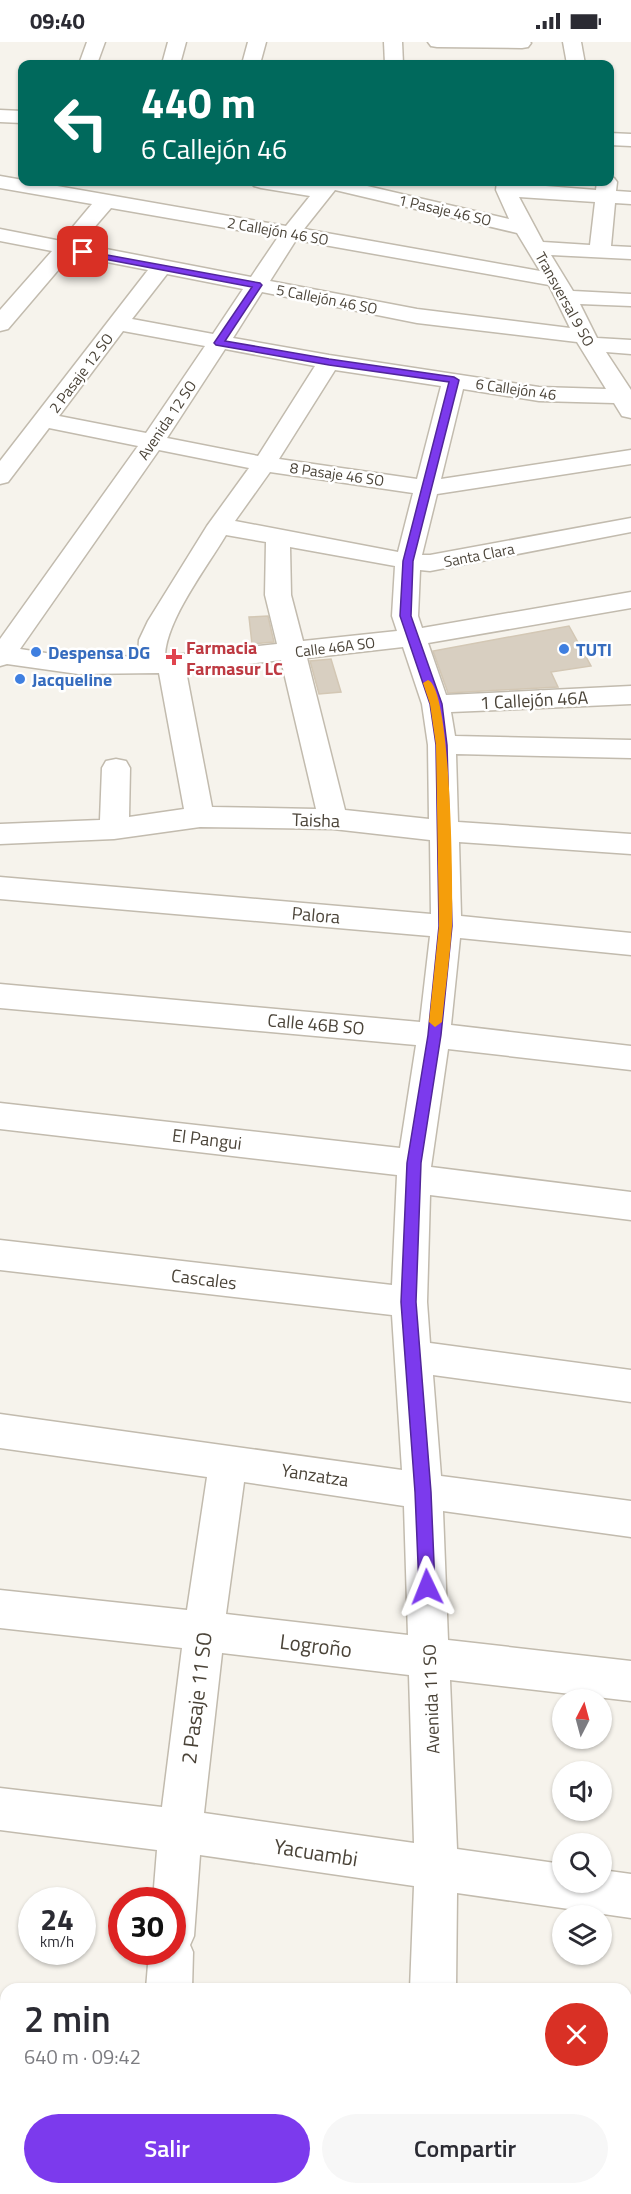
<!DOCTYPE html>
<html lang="es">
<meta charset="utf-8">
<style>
:root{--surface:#fff;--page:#f7f7f7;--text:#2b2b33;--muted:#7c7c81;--accent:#7c3aed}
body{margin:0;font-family:"Titillium Web",sans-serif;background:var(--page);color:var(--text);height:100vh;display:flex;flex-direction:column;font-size:22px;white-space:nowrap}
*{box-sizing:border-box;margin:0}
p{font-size:20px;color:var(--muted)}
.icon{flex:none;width:33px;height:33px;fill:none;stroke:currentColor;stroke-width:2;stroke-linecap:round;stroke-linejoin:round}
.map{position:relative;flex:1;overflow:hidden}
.details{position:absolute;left:0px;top:1941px;width:632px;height:212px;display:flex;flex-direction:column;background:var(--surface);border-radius:18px 18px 0 0;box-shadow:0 2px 4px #0004}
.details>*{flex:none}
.hud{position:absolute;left:18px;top:18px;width:596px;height:126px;border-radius:12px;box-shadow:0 2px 4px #0004;background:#00695c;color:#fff;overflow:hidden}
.needle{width:39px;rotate:6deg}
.controls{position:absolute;left:552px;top:1647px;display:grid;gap:12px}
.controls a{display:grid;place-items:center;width:60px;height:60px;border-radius:50%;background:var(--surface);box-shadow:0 2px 4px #0004;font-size:30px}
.speed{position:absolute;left:18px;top:1845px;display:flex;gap:12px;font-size:30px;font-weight:700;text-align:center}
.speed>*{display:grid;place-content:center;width:78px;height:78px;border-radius:50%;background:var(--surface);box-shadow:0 2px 4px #0004;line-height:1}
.speed small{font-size:15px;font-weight:400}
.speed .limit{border:9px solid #d22;background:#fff;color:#111}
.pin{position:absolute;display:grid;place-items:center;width:51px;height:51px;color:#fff;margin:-26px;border-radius:12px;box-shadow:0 3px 9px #0006}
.me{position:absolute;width:66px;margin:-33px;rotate:358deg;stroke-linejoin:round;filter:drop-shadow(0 0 4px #0008)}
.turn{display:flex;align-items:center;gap:21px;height:126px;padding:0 24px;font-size:27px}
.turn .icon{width:78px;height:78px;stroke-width:2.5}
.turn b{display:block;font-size:42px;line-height:51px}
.round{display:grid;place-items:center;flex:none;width:63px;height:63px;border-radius:32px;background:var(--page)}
.overview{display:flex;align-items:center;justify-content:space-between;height:102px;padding:0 24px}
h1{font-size:36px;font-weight:600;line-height:45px}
.cta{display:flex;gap:12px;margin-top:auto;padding:12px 24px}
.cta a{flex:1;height:69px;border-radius:36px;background:var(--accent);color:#fff;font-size:24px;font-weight:600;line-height:69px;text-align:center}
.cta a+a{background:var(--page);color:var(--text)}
.status{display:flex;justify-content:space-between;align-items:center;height:42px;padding:0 30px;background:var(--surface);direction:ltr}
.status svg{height:16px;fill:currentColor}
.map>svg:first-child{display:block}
</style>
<div class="status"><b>09:40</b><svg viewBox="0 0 49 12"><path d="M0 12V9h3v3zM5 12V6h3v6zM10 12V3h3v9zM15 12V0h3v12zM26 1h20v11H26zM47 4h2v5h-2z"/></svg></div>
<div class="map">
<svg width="631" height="2152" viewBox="0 0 631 2152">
<rect width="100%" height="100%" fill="#f6f3ec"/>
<g fill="#d8cfc1" stroke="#d3c7b4" stroke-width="1.5">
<polygon points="268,574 274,600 252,602 249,575"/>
<polygon points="569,584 591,624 551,630 558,645 448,651 433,609"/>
<polygon points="331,617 341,650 319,652 310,619"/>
</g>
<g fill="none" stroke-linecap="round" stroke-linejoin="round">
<g stroke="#c2bbae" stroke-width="3">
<g id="minor">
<polygon points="87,0 105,0 97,22 79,22"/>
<polygon points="168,0 186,0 180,22 162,22"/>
<polygon points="248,0 266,0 260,22 242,22"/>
<polygon points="384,0 402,0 403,22 385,22"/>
<polygon points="428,0 530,0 531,1 528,5 522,6 437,5 431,4"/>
<polygon points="563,0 581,0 585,22 567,22"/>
<polygon points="0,68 22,69 22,81 0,80"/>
<polygon points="609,91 631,92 631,104 609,103"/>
<path d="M0,134L286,184L310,154L261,146L254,144L251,140H295L318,143L321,140H350L509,177L496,148L497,140L596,148L597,140H609V135L614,136L617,140L616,149L631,150V162L615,161L611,204L631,205V217L551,213L573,249L631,252V264L580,262L597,296L631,298V312L606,310L631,348V376L622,374L614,361L539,359L463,347L441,437L631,408V422L437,452L422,513H430L631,476V490L430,529L420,528L418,574L422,586L631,550V566L428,601L446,653L631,644V662L451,670L455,694L631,698V716L456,712L458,780L631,792V812L459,800L461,874L631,891V913L460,896L451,983L631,1004V1028L448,1007L431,1125L631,1150V1178L430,1153L427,1260L430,1301L631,1328V1360L433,1333L441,1434L631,1459V1495L443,1469L448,1598L631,1619V1659L450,1638L457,1807L562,1822V1840H602V1828L631,1832V1876L457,1851L456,1947H410L414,1844L200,1813L194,1894L190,1903L193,1910L192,1947H146L149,1910H172V1858H153L157,1808L0,1788V1746L162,1765L182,1606L0,1586V1548L187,1568L207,1435L0,1406V1372L402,1428L392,1273L0,1228V1198L392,1243L397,1133L0,1087V1061L400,1106L416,1003L0,966V942L420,980L430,894L0,857V835L431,872L430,798L333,787L200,785L114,797L0,802V782L100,778L102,726L106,719L116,717L126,719L130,726L129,775L184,767L159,631L78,632L7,622L0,624V597L138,404L49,386L8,440L0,442V419L148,228L71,213L8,287L0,289V268L52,209L0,199V187L61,199L92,162L0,146ZM335,148L517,191L540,229L304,187ZM519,155L595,160L590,203L543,200ZM111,166L278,195L251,235L80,202ZM296,198L549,243L570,286L417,267L270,239ZM167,232L243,247L213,292L132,277ZM262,250L417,281L577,300L606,347L539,345L329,313L233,296ZM123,289L205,304L146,391L59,374ZM225,307L315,324L258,414L167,396ZM335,328L441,344L417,437L279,417ZM159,408L249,426L207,484L148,579L139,598L138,614L78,616L20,607ZM270,430L413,451L398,510L235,479ZM226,493L266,500L265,553L277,602L165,614C166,578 207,525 226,493ZM290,505L395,524L392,574L397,589L303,599L291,553ZM403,605L422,662L428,703L429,777L345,768L307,616ZM281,618L316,767L212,765L186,629ZM244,1440L404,1464L408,1593L226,1572ZM222,1611L409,1633L414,1801L204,1771Z"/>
<polygon points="0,2007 6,2008 6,2054 0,2053"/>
<polygon points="626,2052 631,2053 631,2101 626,2099"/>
<rect x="132" y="2146" width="48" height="6"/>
<rect x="407" y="2146" width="48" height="6"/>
</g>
</g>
<use href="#minor" fill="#fff" fill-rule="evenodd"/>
</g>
<polygon fill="#7c3aed" stroke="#51269a" stroke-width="1.5" points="80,208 260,241 262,243 225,299 329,317 454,335 459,338 413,519 411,574 442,662 447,703 452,884 441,993 421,1121 416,1260 431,1450 435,1545 433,1551 427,1553 421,1551 419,1545 415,1450 401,1260 407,1121 428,993 439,884 436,703 430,662 400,574 403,519 449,340 329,323 216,303 214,301 252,245 83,213 78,210"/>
<path fill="#f59e0b" d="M428,638C452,646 453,853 452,884C450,916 445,948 442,980L435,985L429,980L439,884L436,703L430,662L423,641Z"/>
<g fill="#3f7fe0" stroke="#fff" stroke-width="2">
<circle cx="564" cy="607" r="6"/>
<circle cx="36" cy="610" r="6"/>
<circle cx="20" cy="637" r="6"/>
</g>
<path fill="#e0444e" stroke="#fff" stroke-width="2" d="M171 606h6v6h6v6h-6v6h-6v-6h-6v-6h6z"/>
<g text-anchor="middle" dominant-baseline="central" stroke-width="5" stroke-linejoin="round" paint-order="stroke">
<g font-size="15" fill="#4b4439" stroke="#fff">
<text transform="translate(445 168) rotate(13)">1 Pasaje 46 SO</text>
<text transform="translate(278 189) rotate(10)">2 Callejón 46 SO</text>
<text transform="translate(327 257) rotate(11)">5 Callejón 46 SO</text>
<text transform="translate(565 257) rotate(61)">Transversal 9 SO</text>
<text transform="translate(81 331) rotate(-53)">2 Pasaje 12 SO</text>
<text transform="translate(516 347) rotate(8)">6 Callejón 46</text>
<text transform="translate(167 378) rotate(-56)">Avenida 12 SO</text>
<text transform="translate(337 432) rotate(8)">8 Pasaje 46 SO</text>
<text transform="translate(479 513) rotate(-11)">Santa Clara</text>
<text transform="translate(335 605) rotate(-7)">Calle 46A SO</text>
</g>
<g font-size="18" font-weight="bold" fill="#be3a42" stroke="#fff" text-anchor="start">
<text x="186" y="605">Farmacia<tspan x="186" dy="21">Farmasur LC</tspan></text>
</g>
<g font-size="18" font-weight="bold" fill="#366cbe" stroke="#fff" text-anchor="start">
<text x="576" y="607">TUTI</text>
<text x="48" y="610">Despensa DG</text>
<text x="32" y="637">Jacqueline</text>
</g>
<g font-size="18" fill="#4b4439" stroke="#fff">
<text transform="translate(534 658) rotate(-3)">1 Callejón 46A</text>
<text transform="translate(316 778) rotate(2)">Taisha</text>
<text transform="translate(316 873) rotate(5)">Palora</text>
<text transform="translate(316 982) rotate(5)">Calle 46B SO</text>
<text transform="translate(207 1097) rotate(7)">El Pangui</text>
<text transform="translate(204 1237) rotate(7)">Cascales</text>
<text transform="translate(315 1433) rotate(9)">Yanzatza</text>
<text transform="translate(431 1657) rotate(-92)">Avenida 11 SO</text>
</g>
<g font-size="21" fill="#4b4439" stroke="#fff">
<text transform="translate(316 1603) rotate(7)">Logroño</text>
<text transform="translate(196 1656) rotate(-83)">2 Pasaje 11 SO</text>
<text transform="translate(316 1810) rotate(9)">Yacuambi</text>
</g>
</g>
</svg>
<div class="controls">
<a><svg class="needle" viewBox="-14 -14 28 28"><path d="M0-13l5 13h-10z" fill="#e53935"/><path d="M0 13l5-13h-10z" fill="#7c7c81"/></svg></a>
<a><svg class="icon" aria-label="sound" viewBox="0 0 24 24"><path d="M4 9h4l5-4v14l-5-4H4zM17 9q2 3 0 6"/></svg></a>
<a><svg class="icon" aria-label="search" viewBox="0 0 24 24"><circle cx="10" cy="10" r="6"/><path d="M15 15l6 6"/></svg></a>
<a><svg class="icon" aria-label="layers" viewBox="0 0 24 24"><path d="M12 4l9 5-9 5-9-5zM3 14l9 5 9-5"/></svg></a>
</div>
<div class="speed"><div>24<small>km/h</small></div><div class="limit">30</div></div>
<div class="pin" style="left:83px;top:210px;background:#d93025"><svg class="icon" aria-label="arrive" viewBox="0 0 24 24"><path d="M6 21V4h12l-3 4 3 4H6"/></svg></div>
<svg class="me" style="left:427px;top:1545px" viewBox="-20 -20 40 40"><path d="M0-17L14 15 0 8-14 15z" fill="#7c3aed" stroke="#fff" stroke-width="4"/></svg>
<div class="hud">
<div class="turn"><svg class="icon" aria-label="left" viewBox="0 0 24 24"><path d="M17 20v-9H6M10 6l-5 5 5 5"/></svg><div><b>440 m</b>6 Callejón 46</div></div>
</div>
<section class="details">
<div class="overview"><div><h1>2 min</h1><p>640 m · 09:42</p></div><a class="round" style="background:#d93025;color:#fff"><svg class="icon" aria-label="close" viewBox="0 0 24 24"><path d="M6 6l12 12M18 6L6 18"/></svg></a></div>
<div class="cta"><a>Salir</a><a>Compartir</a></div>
</section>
</div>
